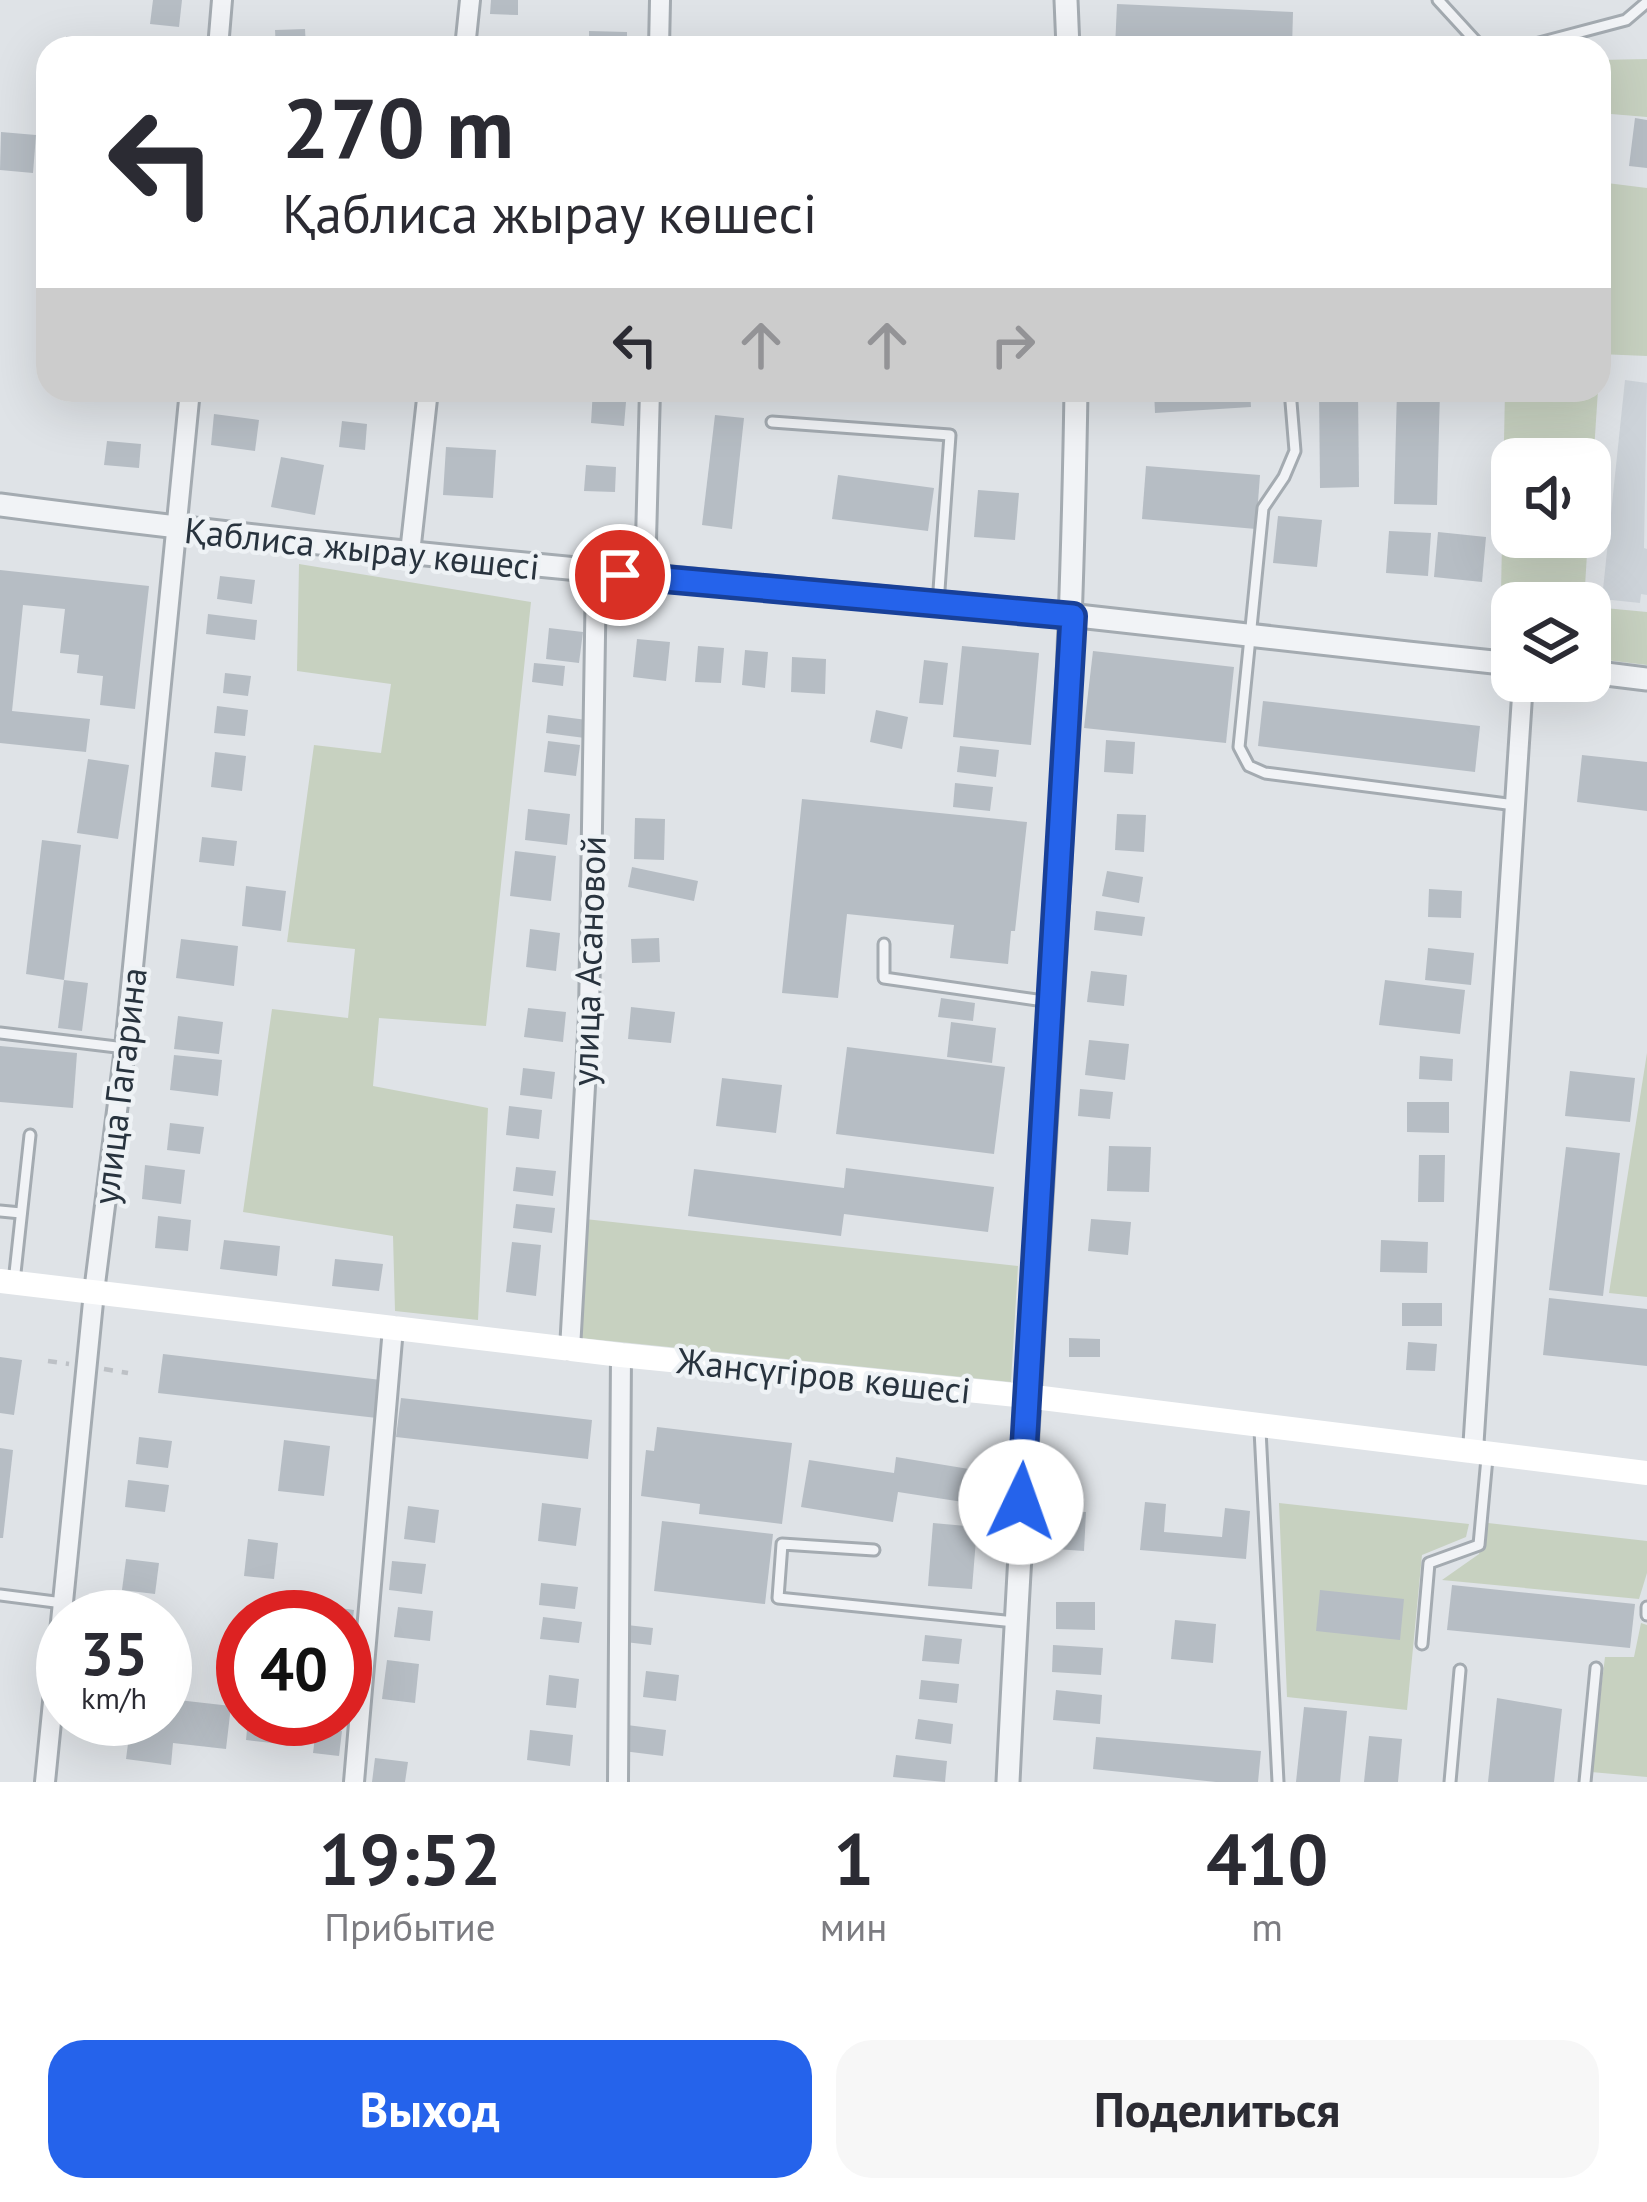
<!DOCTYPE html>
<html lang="ru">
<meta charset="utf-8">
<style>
:root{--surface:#fff;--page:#f7f7f7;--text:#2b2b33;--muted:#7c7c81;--accent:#2563eb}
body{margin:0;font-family:"PT Sans",sans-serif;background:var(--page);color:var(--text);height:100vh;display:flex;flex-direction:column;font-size:45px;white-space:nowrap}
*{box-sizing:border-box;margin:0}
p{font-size:39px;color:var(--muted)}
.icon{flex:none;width:66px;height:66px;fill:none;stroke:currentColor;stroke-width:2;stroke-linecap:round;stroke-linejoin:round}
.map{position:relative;height:1782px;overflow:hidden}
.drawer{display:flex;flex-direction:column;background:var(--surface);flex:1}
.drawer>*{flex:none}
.guide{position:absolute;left:36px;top:36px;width:1575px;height:366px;border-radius:36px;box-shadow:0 12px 48px #0002;background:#fff;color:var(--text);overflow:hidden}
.buttons{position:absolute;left:1491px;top:438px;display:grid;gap:24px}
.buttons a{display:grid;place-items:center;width:120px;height:120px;border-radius:24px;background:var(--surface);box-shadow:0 12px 48px #0002;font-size:60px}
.speed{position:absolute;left:36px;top:1590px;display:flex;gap:24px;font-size:60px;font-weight:700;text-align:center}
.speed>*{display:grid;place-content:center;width:156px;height:156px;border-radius:50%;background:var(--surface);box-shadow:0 12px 48px #0002;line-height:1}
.speed small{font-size:30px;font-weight:400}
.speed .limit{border:18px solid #d22;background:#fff;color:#111}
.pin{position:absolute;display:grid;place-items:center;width:102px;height:102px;color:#fff;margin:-51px;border:6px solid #fff;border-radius:50%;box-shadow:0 3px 12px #0007}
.me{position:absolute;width:132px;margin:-66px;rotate:3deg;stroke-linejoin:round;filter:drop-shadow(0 0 9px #0008)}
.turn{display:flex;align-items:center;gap:42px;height:252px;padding:0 48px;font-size:54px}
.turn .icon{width:156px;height:156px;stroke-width:2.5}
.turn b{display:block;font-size:84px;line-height:102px}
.lanes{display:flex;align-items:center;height:114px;padding:0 48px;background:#0003;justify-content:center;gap:60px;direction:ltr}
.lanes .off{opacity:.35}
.eta{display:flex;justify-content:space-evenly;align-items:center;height:204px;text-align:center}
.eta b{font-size:72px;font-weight:700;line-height:84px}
.button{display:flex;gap:24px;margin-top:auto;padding:24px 48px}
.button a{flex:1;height:138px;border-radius:36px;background:var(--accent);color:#fff;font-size:48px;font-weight:700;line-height:138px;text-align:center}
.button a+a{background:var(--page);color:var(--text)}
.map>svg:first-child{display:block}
</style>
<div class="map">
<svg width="1647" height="1782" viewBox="0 0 1647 1782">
<rect width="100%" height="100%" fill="#dfe3e7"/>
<polygon fill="#cdd3d9" points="1625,380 1647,383 1644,548 1647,549 1647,595 1641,594 1640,603 1602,599"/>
<g fill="#c7d1c0">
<polygon points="1647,59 1647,117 1599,113 1599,60"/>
<polygon points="1599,182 1647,188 1647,356 1599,354"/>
<polygon points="1505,390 1598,390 1590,512 1590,459 1512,459 1512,537 1588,537 1584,603 1512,603 1512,644 1500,643"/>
<polygon points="299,564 531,602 486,1026 379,1018 373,1086 488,1108 478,1320 395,1311 393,1236 243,1212 272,1009 348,1018 355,949 287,942 314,745 381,753 391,684 297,671"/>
<polygon points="1594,607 1647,612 1647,665 1590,658"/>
<polygon points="1647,1053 1647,1297 1609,1293"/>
<polygon points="585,1219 1018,1266 1011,1382 581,1338"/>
<polygon points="1279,1503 1469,1524 1466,1537 1422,1555 1407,1710 1287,1697"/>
<polygon points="1488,1523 1647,1541 1647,1573 1639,1599 1442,1580 1479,1554"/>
<polygon points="1641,1623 1647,1625 1647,1777 1591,1772 1605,1657 1634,1657"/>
</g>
<g fill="#b6bdc4">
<polygon points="153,0 182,0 179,27 150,24"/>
<polygon points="491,0 518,0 518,15 490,14"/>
<polygon points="1117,4 1293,12 1292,48 1115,48"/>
<polygon points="305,29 306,48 276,48 275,30"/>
<polygon points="589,31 627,32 627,48 589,48"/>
<polygon points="66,36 109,39 108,48 65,48"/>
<polygon points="1635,118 1647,120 1647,168 1629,166"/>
<polygon points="1,132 36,135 33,173 0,170"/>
<polygon points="94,390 127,390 125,402 93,397"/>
<polygon points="593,390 627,390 624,426 591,423"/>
<polygon points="1154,390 1250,390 1251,407 1155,413"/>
<polygon points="1319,390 1358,390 1359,487 1320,488"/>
<polygon points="1397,390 1440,391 1437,505 1394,504"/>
<polygon points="214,414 259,420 255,451 211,445"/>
<polygon points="715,415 744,418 732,529 702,525"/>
<polygon points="342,421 367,424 365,450 339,447"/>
<polygon points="107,441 141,444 139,468 104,465"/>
<polygon points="446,447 496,450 493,498 443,495"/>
<polygon points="281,457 324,465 315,515 271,507"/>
<polygon points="586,465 616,467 615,492 584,491"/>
<polygon points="1146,466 1260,475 1256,529 1142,519"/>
<polygon points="838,475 934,488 928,531 832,519"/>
<polygon points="978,490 1019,493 1015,540 974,537"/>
<polygon points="1278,516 1322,520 1317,567 1273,563"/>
<polygon points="1389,531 1431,533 1428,576 1386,573"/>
<polygon points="1438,532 1486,537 1482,582 1434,577"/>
<polygon points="0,570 149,586 135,709 100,705 103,676 77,673 79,655 60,653 65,609 23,605 12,711 90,719 86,752 0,743"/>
<polygon points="220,576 255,580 252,604 217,599"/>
<polygon points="208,614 257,620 255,640 206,634"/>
<polygon points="549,628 583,632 579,663 546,659"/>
<polygon points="637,639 670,642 666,681 633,677"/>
<polygon points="698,646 724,648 721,683 695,682"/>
<polygon points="962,646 1039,653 1031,745 953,737"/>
<polygon points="745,650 768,652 765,688 742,685"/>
<polygon points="1093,651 1234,667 1226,743 1084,728"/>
<polygon points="792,657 826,659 825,694 791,692"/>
<polygon points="924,660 948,663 943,705 919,703"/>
<polygon points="534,663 565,666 563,686 532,682"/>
<polygon points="225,673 251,676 248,696 223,693"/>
<polygon points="1263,701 1480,726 1475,772 1258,746"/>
<polygon points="217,706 248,710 245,736 214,733"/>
<polygon points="876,710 908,717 902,749 870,742"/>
<polygon points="548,715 587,720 585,738 546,733"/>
<polygon points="1106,740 1135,742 1133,774 1104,772"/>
<polygon points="548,741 580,745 576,776 544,772"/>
<polygon points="960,746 999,750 996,777 957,772"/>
<polygon points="215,752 246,756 242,791 211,787"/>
<polygon points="1582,755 1647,762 1647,811 1577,802"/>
<polygon points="88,759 129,765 118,839 77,833"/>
<polygon points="955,783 993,787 990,811 953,807"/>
<polygon points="802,799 1027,822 1015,931 1011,931 1008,964 950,958 954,925 847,914 838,998 782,993"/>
<polygon points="528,809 570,814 567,845 525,840"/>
<polygon points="1117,814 1146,815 1144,852 1115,850"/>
<polygon points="635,818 665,819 664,860 634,859"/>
<polygon points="202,837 237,841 234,866 199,862"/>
<polygon points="42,840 81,845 64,980 26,974"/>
<polygon points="515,851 556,856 551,901 510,896"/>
<polygon points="632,867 698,881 694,901 628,887"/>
<polygon points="1107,871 1143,877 1139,903 1102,896"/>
<polygon points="246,886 286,891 281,931 242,926"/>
<polygon points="1429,889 1462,891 1461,918 1428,917"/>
<polygon points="1096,911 1145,917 1142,936 1094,930"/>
<polygon points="530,929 560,933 556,971 526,967"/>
<polygon points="659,938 660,962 632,963 631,939"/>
<polygon points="181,939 238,946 234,986 176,978"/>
<polygon points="1428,948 1474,953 1471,985 1425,980"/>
<polygon points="1091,971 1127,975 1124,1006 1087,1002"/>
<polygon points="64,980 88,983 82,1031 58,1028"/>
<polygon points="1385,980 1465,990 1460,1034 1379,1025"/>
<polygon points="941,998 975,1003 973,1021 938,1017"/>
<polygon points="631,1007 675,1012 671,1043 628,1039"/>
<polygon points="528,1008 566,1012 563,1042 524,1037"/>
<polygon points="178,1016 223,1022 219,1054 174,1049"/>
<polygon points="951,1022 996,1028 992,1063 947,1057"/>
<polygon points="1089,1040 1129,1044 1125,1080 1085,1075"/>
<polygon points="0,1046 77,1053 73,1108 0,1102"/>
<polygon points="847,1047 1005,1067 994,1154 836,1134"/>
<polygon points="174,1055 222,1060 218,1096 170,1090"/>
<polygon points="1420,1056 1453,1059 1452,1081 1419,1079"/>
<polygon points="523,1068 555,1072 552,1099 520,1095"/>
<polygon points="1570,1071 1635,1078 1630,1122 1565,1116"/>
<polygon points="722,1078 782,1085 776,1133 716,1126"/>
<polygon points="1080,1089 1113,1092 1110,1119 1078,1116"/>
<polygon points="1407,1102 1449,1102 1449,1133 1407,1132"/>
<polygon points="509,1106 542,1110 539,1139 506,1135"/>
<polygon points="170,1123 204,1127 200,1154 167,1150"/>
<polygon points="1109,1146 1151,1147 1149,1192 1107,1191"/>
<polygon points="1566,1147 1620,1153 1603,1296 1549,1290"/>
<polygon points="1419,1155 1445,1155 1444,1202 1418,1202"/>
<polygon points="145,1165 185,1170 181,1204 142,1199"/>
<polygon points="516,1167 556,1171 553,1196 513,1191"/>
<polygon points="846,1168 994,1187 988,1232 844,1214 841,1236 688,1216 694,1169 844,1188"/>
<polygon points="516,1204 555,1208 552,1233 513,1228"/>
<polygon points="158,1216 191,1220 188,1251 155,1248"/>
<polygon points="1091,1219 1131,1222 1128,1255 1088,1251"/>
<polygon points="224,1240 280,1246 277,1276 220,1269"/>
<polygon points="1381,1240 1428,1242 1427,1273 1380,1272"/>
<polygon points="512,1242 541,1245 536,1296 506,1292"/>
<polygon points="335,1259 383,1264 379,1291 332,1286"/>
<polygon points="1549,1298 1647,1309 1647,1366 1543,1355"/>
<rect x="1402" y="1303" width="40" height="23"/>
<polygon points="1069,1338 1100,1339 1100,1357 1069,1357"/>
<polygon points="1408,1342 1437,1344 1435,1371 1406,1370"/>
<polygon points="163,1354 381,1380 377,1418 158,1393"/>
<polygon points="0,1357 22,1360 14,1415 0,1413"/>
<polygon points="401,1398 592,1420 588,1459 396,1437"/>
<polygon points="657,1427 792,1443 782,1524 699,1514 700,1504 641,1496 646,1450 654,1451"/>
<polygon points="139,1437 172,1441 168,1468 136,1464"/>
<polygon points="284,1440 330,1446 324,1496 278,1491"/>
<polygon points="0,1448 13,1450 3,1538 0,1538"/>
<polygon points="896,1457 981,1471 976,1504 898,1492 893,1522 801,1507 809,1460 894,1473"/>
<polygon points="128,1480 169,1485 165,1512 125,1507"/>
<polygon points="1145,1502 1166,1504 1164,1532 1222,1537 1225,1508 1250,1511 1246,1559 1140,1550"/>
<polygon points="542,1503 581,1508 576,1546 538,1541"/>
<polygon points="408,1506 439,1510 435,1543 404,1539"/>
<polygon points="1059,1511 1086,1512 1084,1551 1056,1549"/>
<polygon points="662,1521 773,1534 765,1604 654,1591"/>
<polygon points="933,1523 977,1527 972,1589 928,1586"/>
<polygon points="248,1539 278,1543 274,1579 244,1576"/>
<polygon points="126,1559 159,1563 155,1594 122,1590"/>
<polygon points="392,1561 426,1564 422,1594 389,1590"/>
<polygon points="541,1583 578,1587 575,1609 539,1605"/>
<polygon points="1452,1585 1635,1604 1630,1648 1447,1630"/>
<polygon points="1320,1590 1404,1599 1400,1640 1316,1631"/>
<polygon points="266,1596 291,1599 289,1617 264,1617"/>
<polygon points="1056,1602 1095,1602 1095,1630 1056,1629"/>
<polygon points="326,1606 354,1610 349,1647 345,1646 345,1617 325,1617"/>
<polygon points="398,1607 433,1611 430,1641 394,1637"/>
<polygon points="543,1617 582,1622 579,1643 540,1639"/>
<polygon points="1175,1620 1216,1624 1213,1663 1171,1659"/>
<polygon points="627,1625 653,1628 651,1645 625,1642"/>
<polygon points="925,1635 962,1639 959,1664 922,1661"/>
<polygon points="1053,1645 1103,1648 1101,1675 1052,1672"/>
<polygon points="387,1660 419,1664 415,1703 382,1699"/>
<polygon points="165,1664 182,1666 178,1700 231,1706 226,1749 173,1743 171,1765 126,1759 129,1736 123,1719 165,1719"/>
<polygon points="345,1667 355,1668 351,1700 345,1700"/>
<polygon points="646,1671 679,1675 676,1701 643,1697"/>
<polygon points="549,1675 579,1679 576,1708 546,1705"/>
<polygon points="921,1680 959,1684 957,1703 919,1699"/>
<polygon points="1056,1690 1102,1695 1100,1724 1053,1720"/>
<polygon points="1497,1698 1562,1709 1554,1782 1488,1782"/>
<polygon points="1304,1707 1347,1711 1340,1782 1296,1782"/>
<polygon points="248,1719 275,1719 272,1743 246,1740"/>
<polygon points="918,1719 953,1724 951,1744 915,1739"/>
<polygon points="627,1725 666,1730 663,1756 623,1751"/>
<polygon points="316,1728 342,1731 339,1756 313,1753"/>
<polygon points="530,1730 573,1735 570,1766 527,1760"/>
<polygon points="1369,1736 1402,1739 1398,1782 1364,1782"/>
<polygon points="1096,1737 1261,1751 1258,1782 1216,1782 1093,1769"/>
<polygon points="896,1755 947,1761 945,1782 893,1777"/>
<polygon points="375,1758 408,1762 405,1782 372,1782"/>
</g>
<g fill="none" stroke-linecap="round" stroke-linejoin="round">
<g stroke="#a4abb1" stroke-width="15">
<g id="service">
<polyline points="1438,0 1482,48"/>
<polyline points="1520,48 1626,20 1647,2"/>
<polyline points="1290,390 1295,451 1284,477 1263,508 1239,747 1249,766 1265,773 1515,805"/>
<polyline points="772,422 950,435 938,604"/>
<polyline points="884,944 884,978 1051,1002"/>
<polyline points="0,1033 125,1048"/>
<polyline points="0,1211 21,1213"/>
<polyline points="14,1282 30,1135"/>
<polyline points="1260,1430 1278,1782"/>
<polyline points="874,1550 782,1544 778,1598 1015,1622"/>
<polyline points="0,1595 63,1603"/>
<polyline points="1647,1607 1647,1615"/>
<polyline points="1422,1644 1429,1563 1479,1545 1487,1458"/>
<polyline points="1450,1782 1460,1670"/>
<polyline points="1585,1782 1596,1668"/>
</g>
</g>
<g stroke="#a4abb1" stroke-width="24">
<g id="minor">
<polyline points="218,48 222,0"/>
<polyline points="465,48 470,0"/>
<polyline points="659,48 660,0"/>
<polyline points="410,553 428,390"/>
<polyline points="645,578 650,390"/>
<polyline points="570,1349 589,1016 596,573"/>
<polyline points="1473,1451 1523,681"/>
<polyline points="45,1782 94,1292 125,1048 190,390"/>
<polyline points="354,1782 393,1328"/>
<polyline points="618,1782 621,1355"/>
</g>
</g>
<g stroke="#a4abb1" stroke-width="27">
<g id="tertiary">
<polyline points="1066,0 1068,48"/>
<path d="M0,505C355,552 712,581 1069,615C1216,630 1364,649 1512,664"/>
<polyline points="1590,672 1647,679"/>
<path d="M1008,1782C1030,1318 1069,854 1076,390"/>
</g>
</g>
<g stroke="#bdc1c6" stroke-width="4.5" stroke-dasharray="9 9" stroke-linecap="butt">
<polyline points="48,1361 69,1364"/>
<polyline points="104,1369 128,1373"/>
</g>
<use href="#service" stroke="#f1f3f6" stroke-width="9"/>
<use href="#minor" stroke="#f1f3f6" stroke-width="18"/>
<use href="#tertiary" stroke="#f1f3f6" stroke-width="21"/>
<polyline stroke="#fff" stroke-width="24" points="0,1281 621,1355 1026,1396 1647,1473"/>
</g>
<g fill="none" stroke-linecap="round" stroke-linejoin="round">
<g stroke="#184099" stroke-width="30">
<polyline id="route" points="620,575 1073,616 1021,1502"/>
</g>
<use href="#route" stroke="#2563eb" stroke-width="21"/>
</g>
<g text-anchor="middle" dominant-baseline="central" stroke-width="9" stroke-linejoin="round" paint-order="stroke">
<g font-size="36" fill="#28333e" stroke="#eef2f5">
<text transform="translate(362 548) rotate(6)">Қаблиса жырау көшесі</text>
<text transform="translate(588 961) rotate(-88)">улица Асановой</text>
<text transform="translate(119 1086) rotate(-83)">улица Гагарина</text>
<text transform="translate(824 1375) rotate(6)">Жансүгіров көшесі</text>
</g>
</g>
</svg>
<div class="buttons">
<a><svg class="icon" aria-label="sound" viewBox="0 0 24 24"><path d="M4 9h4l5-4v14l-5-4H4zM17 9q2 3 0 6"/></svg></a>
<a><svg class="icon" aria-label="layers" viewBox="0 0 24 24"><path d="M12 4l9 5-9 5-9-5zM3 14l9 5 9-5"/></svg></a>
</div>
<div class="speed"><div>35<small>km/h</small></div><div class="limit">40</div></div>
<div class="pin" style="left:620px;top:575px;background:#d93025"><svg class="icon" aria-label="arrive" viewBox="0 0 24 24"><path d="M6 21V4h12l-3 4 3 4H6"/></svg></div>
<svg class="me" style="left:1021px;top:1502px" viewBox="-20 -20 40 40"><circle r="19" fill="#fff"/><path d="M0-13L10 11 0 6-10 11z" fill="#2563eb"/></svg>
<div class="guide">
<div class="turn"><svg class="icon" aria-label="left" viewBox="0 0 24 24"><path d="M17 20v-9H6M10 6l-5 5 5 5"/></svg><div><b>270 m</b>Қаблиса жырау көшесі</div></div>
<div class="lanes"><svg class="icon" aria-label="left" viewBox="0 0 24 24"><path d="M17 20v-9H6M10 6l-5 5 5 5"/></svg><svg class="icon off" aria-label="ahead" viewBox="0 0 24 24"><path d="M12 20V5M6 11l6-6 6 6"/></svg><svg class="icon off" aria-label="ahead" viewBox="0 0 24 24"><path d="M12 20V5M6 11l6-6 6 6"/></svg><svg class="icon off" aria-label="right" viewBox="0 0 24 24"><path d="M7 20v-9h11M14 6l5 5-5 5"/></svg></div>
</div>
</div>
<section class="drawer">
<div class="eta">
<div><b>19:52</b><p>Прибытие</p></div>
<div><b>1</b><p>мин</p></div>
<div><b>410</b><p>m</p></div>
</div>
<div class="button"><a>Выход</a><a>Поделиться</a></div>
</section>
